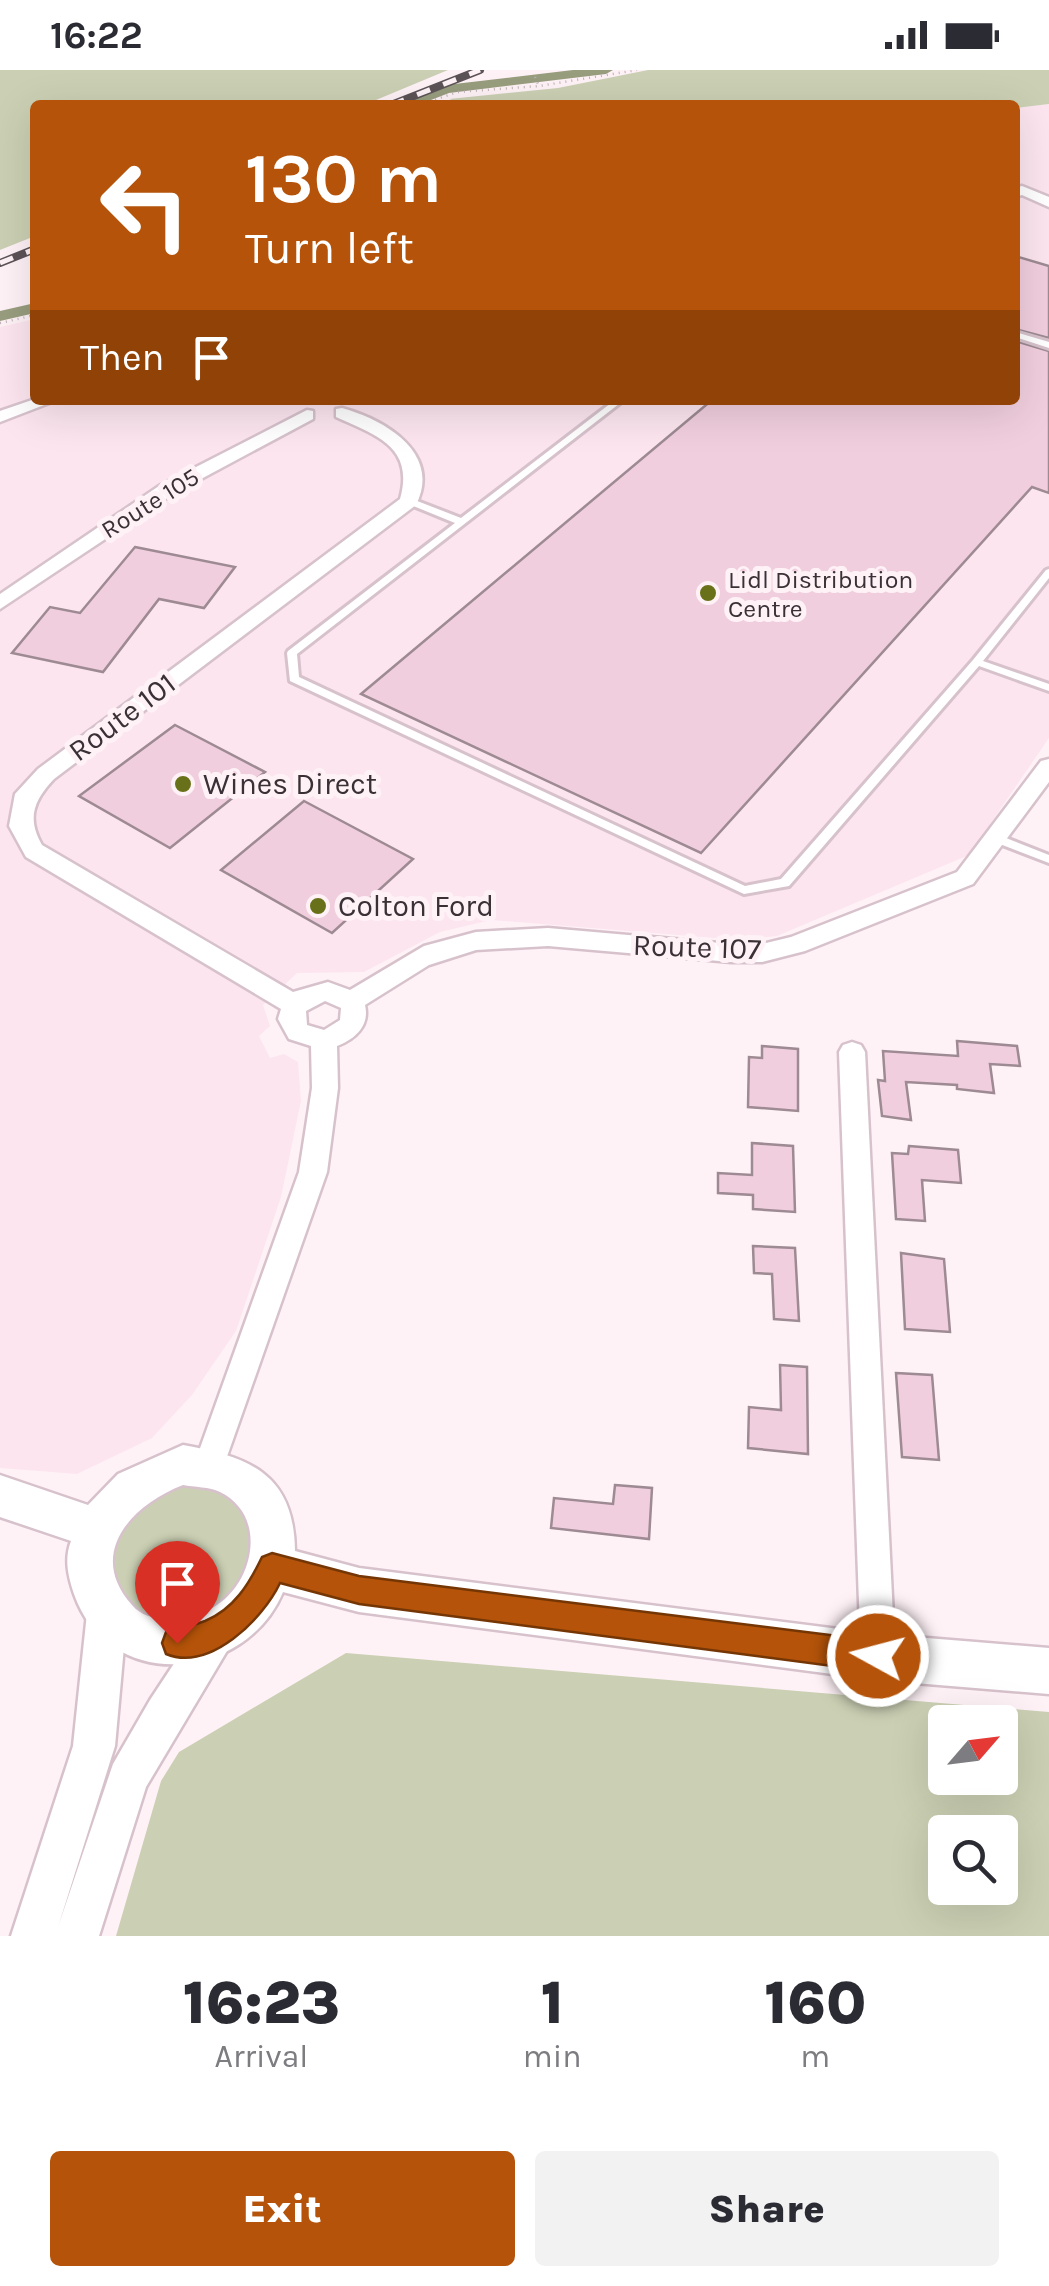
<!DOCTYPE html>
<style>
:root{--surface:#fff;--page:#f2f2f3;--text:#2b2b33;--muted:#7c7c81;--accent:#b45309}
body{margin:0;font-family:Karla,sans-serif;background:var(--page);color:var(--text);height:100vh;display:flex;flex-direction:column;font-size:38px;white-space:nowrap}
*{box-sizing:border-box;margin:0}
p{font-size:32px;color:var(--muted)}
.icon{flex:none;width:55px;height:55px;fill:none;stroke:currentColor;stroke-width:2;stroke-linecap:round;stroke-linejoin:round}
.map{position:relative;height:1866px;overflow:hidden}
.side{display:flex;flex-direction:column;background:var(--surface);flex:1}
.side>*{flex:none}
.top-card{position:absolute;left:30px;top:30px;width:990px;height:305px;border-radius:10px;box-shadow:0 10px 40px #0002;background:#b45309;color:#fff;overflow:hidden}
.needle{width:65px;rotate:62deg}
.tools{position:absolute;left:928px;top:1635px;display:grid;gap:20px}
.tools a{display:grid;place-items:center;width:90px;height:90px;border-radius:10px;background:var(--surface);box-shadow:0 10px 40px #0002;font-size:50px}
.pin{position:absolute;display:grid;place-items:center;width:85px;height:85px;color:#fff;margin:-102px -42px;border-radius:50% 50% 50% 0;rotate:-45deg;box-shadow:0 0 10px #0007}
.pin .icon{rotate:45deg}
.me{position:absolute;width:110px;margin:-55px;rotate:277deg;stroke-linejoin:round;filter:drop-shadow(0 0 8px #0008)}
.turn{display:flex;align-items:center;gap:35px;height:210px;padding:0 50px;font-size:45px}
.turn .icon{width:130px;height:130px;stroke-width:2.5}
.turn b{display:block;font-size:70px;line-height:85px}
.then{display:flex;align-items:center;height:95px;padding:0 50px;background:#0003;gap:20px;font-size:38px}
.eta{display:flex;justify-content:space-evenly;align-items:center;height:170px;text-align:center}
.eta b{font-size:60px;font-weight:800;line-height:70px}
.cta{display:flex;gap:20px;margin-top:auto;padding:20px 50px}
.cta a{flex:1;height:115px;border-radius:10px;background:var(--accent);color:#fff;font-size:40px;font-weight:800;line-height:115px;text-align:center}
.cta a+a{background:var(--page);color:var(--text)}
.status{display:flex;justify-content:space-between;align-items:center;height:70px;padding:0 50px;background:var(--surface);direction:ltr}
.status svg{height:28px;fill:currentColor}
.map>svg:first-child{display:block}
</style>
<div class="status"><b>16:22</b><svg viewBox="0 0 49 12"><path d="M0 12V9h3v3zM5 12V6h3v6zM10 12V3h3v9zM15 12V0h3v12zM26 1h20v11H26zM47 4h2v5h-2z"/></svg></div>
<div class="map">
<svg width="1049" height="1866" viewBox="0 0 1049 1866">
<rect width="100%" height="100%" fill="#fff2f7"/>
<polygon fill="#fce5ef" points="1049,34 1049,668 969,785 777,866 739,870 491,850 440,862 364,902 297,903 263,935 270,956 259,966 270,988 284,984 298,992 301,1031 281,1127 236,1261 192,1325 152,1368 77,1404 0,1398 0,257 35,249 35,330 1015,330 1015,38"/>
<g fill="#cbd0b4" fill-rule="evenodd">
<polygon points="0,0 448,0 364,35 35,35 35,166 0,180"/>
<polygon points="648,0 1049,0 1049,34 1015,38 469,35 449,29 558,18"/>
<polygon points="213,1413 249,1438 259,1483 236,1528 190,1553 141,1547 112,1512 114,1465 167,1415"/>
<path d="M346,1583L1049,1642V1866H116L161,1711L179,1682ZM945,1652H1000V1708H945ZM945,1762H1000V1818H945Z"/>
</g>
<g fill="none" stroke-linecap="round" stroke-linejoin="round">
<g fill="#989d7e" fill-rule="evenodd">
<polygon points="573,0 613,0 606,4 449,23 418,35 399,35 446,15"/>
<polygon points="35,233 35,243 0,251 0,241"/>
</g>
</g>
<g fill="#f1cede" stroke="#9d8a92" stroke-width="2.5">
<polygon points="1015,186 1049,196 1049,268 1015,259"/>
<polygon points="1015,271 1049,281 1049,423 1032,417 701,783 361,624 712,330 1015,330"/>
<polygon points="135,477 235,497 204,538 159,529 103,602 12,583 50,537 80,543"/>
<polygon points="175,655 265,702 170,778 79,726"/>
<polygon points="304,731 413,789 332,863 221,800"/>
<polygon points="957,971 1017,976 1020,996 990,994 994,1023 957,1019 957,1015 906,1012 911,1050 882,1046 878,1010 885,1011 883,981 958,986"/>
<polygon points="762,976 798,979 798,1041 748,1037 749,987 762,988"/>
<polygon points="752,1073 793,1076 795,1142 753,1139 753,1125 718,1123 718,1103 752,1105"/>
<polygon points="909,1076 958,1080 961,1113 922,1110 925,1151 896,1149 892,1083 908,1084"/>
<polygon points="753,1176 795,1178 799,1251 774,1249 772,1204 754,1203"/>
<polygon points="901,1183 944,1189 950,1262 905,1259"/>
<polygon points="780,1295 807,1297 808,1384 748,1378 749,1337 781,1340"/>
<polygon points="896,1303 932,1305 939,1390 902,1387"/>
<polygon points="615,1415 652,1418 649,1469 551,1458 554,1428 613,1434"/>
</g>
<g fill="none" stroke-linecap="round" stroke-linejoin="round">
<g stroke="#d7c2cc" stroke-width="6">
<g id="service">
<polygon points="1015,262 1049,272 1049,278 1015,267"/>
<polygon points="615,330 624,330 297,584 299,607 745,816 781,809 973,590 1046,500 1049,499 1049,508 983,591 1049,614 1049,621 979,596 789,816 744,824 290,611 287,583 288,581 455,453 406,433 406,429 412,429 461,448"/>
<polygon points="996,764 1049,785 1049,793 992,771 990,768"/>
</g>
</g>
<g stroke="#d7c2cc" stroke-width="5">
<g id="minor">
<polygon points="1022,116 1049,127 1049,137 1022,125 1015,127 1015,118"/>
<polygon points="35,329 57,330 0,352 0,341"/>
<path d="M342,338C385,350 442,383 416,435L54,709C33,731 27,749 42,775L293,922L328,912L350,920L424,876L476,862L548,858L731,874H762L791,867L957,802L1041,691L1049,689V712L973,814L805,881L762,892H731L548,876L476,880L429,895L365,935C370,956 355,969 337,976L338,1018L327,1102L224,1395L220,1405L209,1409L198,1405L194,1395L299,1102L312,1018L311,976L289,969L278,949L281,939L26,787L9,756L15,724L38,699L400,429C415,376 375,365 336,347V339ZM325,931L341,938L340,950L324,960L307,955L306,941Z"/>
<polygon points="307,340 313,341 313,349 173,424 0,539 0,524 159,416"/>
<polygon points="852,972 861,975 865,982 895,1587 890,1599 878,1604 866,1599 861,1587 839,982 843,975"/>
</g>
</g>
<g stroke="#d7c2cc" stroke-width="5">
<polygon id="tertiary" points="107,1524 121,1529 127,1543 115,1676 58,1857 113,1694 150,1630 206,1545 220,1539 234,1545 240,1559 146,1717 99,1866 11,1866 73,1676 87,1543 93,1529"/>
</g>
<g stroke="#d7c2cc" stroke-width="5">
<path id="secondary" d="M183,1375C250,1387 294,1404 295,1481L359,1498L878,1564L1049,1578V1624L878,1610L359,1542L283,1522C245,1612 109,1624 74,1524C68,1506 64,1489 71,1471L0,1447V1405L88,1435L118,1404ZM183,1415C194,1417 210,1417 220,1422C267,1445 255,1510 217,1535C203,1545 190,1546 174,1548C158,1549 143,1548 132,1535C86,1484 131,1435 183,1415Z"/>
</g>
<g stroke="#bcb1b5" stroke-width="2.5" stroke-dasharray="1 5" stroke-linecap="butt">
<polyline points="535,7 539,16"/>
<polyline points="418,35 458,22 539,16 637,0"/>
<polyline points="0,253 35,245"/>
</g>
<use href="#service" fill="#fff" fill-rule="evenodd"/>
<use href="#minor" fill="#fff" fill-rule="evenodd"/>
<use href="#tertiary" fill="#fff" fill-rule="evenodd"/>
<use href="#secondary" fill="#fff" fill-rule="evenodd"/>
<g stroke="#5c5357" stroke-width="8">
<g id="rail">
<polyline points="391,35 480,0"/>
<polyline points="0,193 35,179"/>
</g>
</g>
<use href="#rail" stroke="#fff2f7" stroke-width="5" stroke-dasharray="14" stroke-linecap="butt"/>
</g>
<path fill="#b45309" stroke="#753606" stroke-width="2.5" d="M272,1483L359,1506L878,1571L889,1576L893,1586L889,1597L878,1602L359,1534L280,1513C263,1549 210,1602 166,1584L162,1573L166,1562C179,1557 192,1556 205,1551C234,1539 249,1514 262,1487Z"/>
<g fill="#687119" stroke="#fff2f7" stroke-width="4">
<circle cx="708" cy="523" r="10"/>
<circle cx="183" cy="714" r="10"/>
<circle cx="318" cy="836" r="10"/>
</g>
<g text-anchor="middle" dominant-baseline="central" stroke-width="10" stroke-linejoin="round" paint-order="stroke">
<g font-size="25" fill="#393135" stroke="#fff2f7">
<text transform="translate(150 433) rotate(-32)">Route 105</text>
</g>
<g font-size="25" fill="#393135" stroke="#fff2f7" text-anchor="start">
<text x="728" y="509">Lidl Distribution<tspan x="728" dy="29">Centre</tspan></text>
</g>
<g font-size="30" fill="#393135" stroke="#fff2f7">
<text transform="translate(122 647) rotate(-37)">Route 101</text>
<text transform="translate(697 877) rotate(2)">Route 107</text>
</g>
<g font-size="30" fill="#393135" stroke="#fff2f7" text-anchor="start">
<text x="203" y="714">Wines Direct</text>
<text x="338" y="836">Colton Ford</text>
</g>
</g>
</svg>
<div class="tools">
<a><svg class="needle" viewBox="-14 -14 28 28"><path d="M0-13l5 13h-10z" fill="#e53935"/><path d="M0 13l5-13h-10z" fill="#7c7c81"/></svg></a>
<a><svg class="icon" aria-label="search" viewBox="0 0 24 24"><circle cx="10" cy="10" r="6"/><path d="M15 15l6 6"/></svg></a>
</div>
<div class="pin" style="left:177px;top:1573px;background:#d93025"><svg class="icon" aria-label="arrive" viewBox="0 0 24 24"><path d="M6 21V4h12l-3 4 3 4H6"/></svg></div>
<svg class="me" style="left:878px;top:1586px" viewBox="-20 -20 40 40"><circle r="17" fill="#b45309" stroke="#fff" stroke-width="3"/><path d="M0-11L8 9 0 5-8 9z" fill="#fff"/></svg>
<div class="top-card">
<div class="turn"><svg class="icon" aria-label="left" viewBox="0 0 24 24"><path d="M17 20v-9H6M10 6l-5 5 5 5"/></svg><div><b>130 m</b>Turn left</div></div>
<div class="then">Then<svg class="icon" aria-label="arrive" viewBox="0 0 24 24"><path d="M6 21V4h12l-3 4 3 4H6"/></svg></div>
</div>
</div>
<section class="side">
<div class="eta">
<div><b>16:23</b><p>Arrival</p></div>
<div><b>1</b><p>min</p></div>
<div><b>160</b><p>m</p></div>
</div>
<div class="cta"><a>Exit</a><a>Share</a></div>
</section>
